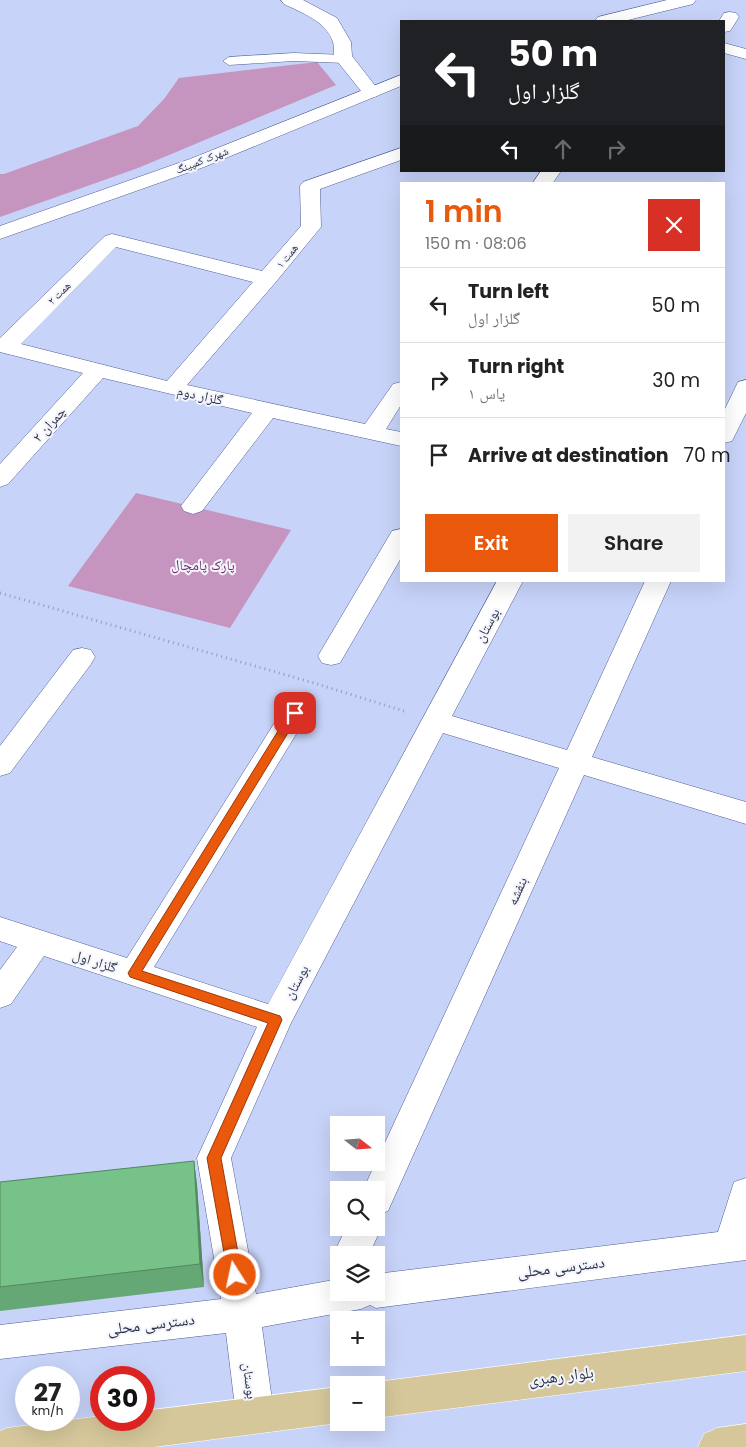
<!DOCTYPE html>
<meta charset="utf-8">
<style>
:root{--surface:#fff;--page:#f2f2f2;--text:#222;--muted:#767676;--line:#e0e0e0;--accent:#ea580c}
body{margin:0;font-family:Poppins,"Noto Naskh Arabic",sans-serif;background:var(--page);color:var(--text);height:100vh;display:flex;flex-direction:column;font-size:19px;white-space:nowrap}
*{box-sizing:border-box;margin:0}
p{font-size:16px;color:var(--muted)}
.icon{flex:none;width:28px;height:28px;fill:none;stroke:currentColor;stroke-width:2;stroke-linecap:round;stroke-linejoin:round}
.map{position:relative;flex:1;overflow:hidden}
.drawer{position:absolute;left:400px;top:182px;width:325px;height:400px;display:flex;flex-direction:column;background:var(--surface);border-radius:0px;box-shadow:0 5px 20px #0002}
.drawer>*{flex:none}
.hud{position:absolute;left:400px;top:20px;width:325px;height:152px;border-radius:0px;box-shadow:0 5px 20px #0002;background:#202124;color:#fff;overflow:hidden}
.needle{width:32px;rotate:107deg}
.fabs{position:absolute;left:330px;top:1116px;display:grid;gap:10px}
.fabs a{display:grid;place-items:center;width:55px;height:55px;border-radius:0px;background:var(--surface);box-shadow:0 5px 20px #0002;font-size:25px}
.speed{position:absolute;left:15px;top:1366px;display:flex;gap:10px;font-size:25px;font-weight:700;text-align:center}
.speed>*{display:grid;place-content:center;width:65px;height:65px;border-radius:50%;background:var(--surface);box-shadow:0 5px 20px #0002;line-height:1}
.speed small{font-size:12px;font-weight:400}
.speed .limit{border:8px solid #d22;background:#fff;color:#111}
.pin{position:absolute;display:grid;place-items:center;width:42px;height:42px;color:#fff;margin:-21px;border-radius:10px;box-shadow:0 2px 8px #0006}
.me{position:absolute;width:55px;margin:-28px;rotate:350deg;stroke-linejoin:round;filter:drop-shadow(0 0 4px #0008)}
.turn{display:flex;align-items:center;gap:18px;height:105px;padding:0 25px;font-size:22px}
.turn .icon{width:65px;height:65px;stroke-width:2.5}
.turn b{display:block;font-size:35px;line-height:42px}
.lanes{display:flex;align-items:center;height:48px;padding:0 25px;background:#0003;justify-content:center;gap:25px;direction:ltr}
.lanes .off{opacity:.35}
.round{display:grid;place-items:center;flex:none;width:52px;height:52px;border-radius:0px;background:var(--page)}
.headline{display:flex;align-items:center;justify-content:space-between;height:85px;padding:0 25px}
h1{font-size:30px;font-weight:600;line-height:38px;color:var(--accent)}
.action{display:flex;gap:10px;margin-top:auto;padding:10px 25px}
.action a{flex:1;height:58px;border-radius:0px;background:var(--accent);color:#fff;font-size:20px;font-weight:600;line-height:58px;text-align:center}
.action a+a{background:var(--page);color:var(--text)}
ul{padding:0;list-style:none}
li{display:flex;align-items:center;gap:15px;height:75px;padding:0 25px;border-top:1px solid var(--line)}
li div{flex:1}
li b{display:block;font-size:19px}
li em{font-style:normal}
.map>svg:first-child{display:block}
</style>
<div class="map">
<svg width="746" height="1447" viewBox="0 0 746 1447">
<rect width="100%" height="100%" fill="#c7d3f8"/>
<g fill="#c594bf">
<polygon points="317,62 336,85 138,168 0,217 0,174 4,174 138,126 164,99 179,78"/>
<polygon points="136,493 291,530 230,628 68,586"/>
</g>
<g fill="none" stroke-linecap="round" stroke-linejoin="round">
<g stroke="#505f95" stroke-width="1">
<polygon id="service" points="294,53 345,55 351,59 345,63 294,61 229,65 223,61 229,57"/>
</g>
<g stroke="#505f95" stroke-width="1">
<g id="minor">
<path d="M281,0H303L337,18L351,42L352,56L380,92L377,96L371,98L365,96L337,61C332,55 335,48 333,42C326,21 302,13 284,4Z"/>
<polygon points="730,12 736,13 739,17 730,31 724,32 724,21 719,21 724,13"/>
<polygon points="724,43 746,49 746,59 724,53"/>
<path d="M401,148V160L320,189L321,227L275,283L187,385L365,424L393,384L401,382V405L386,429L401,432V446L273,418L202,511L193,514L184,511L181,506L252,413L103,378L8,484L0,487V464L83,373L0,352V338L105,236L112,234L262,271L301,226L300,186L303,182ZM116,247L253,282L167,381L21,344Z"/>
<polygon points="541,171 561,171 552,184 532,184"/>
<polygon points="746,380 746,413 732,441 724,443 724,411 738,382"/>
<polygon points="401,529 401,558 344,656 340,663 331,665 322,663 318,656 392,531"/>
<polygon points="497,581 523,581 452,716 567,750 645,581 671,581 592,757 746,802 746,824 584,775 388,1211 376,1215 376,1190 363,1190 559,768 443,733 291,1023 231,1158 256,1294 339,1279 339,1292 376,1292 376,1274 718,1232 734,1182 746,1178 746,1260 376,1308 370,1305 361,1309 262,1327 274,1415 268,1428 255,1433 242,1428 236,1415 226,1333 0,1359 0,1325 221,1299 197,1158 257,1027 44,956 11,1004 0,1008 0,970 17,947 0,941 0,917 127,958 285,706 295,703 305,706 309,713 154,967 268,1004"/>
<polygon points="82,648 91,650 95,657 91,664 10,773 0,776 0,746 73,650"/>
<polygon points="376,1217 381,1228 369,1255 339,1255 339,1266 333,1255 346,1228 376,1228"/>
</g>
</g>
<g stroke="#505f95" stroke-width="1">
<g id="tertiary">
<polygon points="667,0 696,0 693,4 624,21 595,21 598,17"/>
<polygon points="401,75 401,86 204,167 0,239 0,226 190,159"/>
</g>
</g>
<g stroke="#fff" stroke-width="1">
<g id="primary">
<polygon points="746,1335 746,1371 376,1418 376,1385 368,1385 376,1382"/>
<polygon points="339,1387 339,1422 341,1422 339,1423 154,1447 0,1447 0,1431 7,1428 101,1416 101,1420 144,1420 144,1411"/>
<polygon points="746,1424 746,1447 698,1447 704,1434 717,1428"/>
</g>
</g>
<polyline stroke="#939dbe" stroke-width="3" stroke-dasharray="1 4" stroke-linecap="butt" points="0,593 314,683 407,712"/>
<use href="#service" fill="#fff" fill-rule="evenodd"/>
<use href="#minor" fill="#fff" fill-rule="evenodd"/>
<use href="#tertiary" fill="#fff" fill-rule="evenodd"/>
<use href="#primary" fill="#d6c79b" fill-rule="evenodd"/>
</g>
<polygon fill="#66a776" points="194,1161 197,1185 204,1287 0,1311 0,1182"/>
<polygon fill="#538860" points="194,1161 197,1185 204,1287 200,1264"/>
<polygon fill="#77c289" stroke="#538860" points="194,1161 200,1264 0,1287 0,1182"/>
<polygon fill="#ea580c" stroke="#983908" points="295,709 301,713 299,715 142,971 280,1016 282,1020 221,1158 242,1275 240,1280 235,1282 230,1280 228,1275 207,1158 268,1023 130,977 128,973 291,710"/>
<g text-anchor="middle" dominant-baseline="central" stroke-width="4" stroke-linejoin="round" paint-order="stroke">
<g font-size="11" fill="#2c334b" stroke="#f3f5fb">
<text transform="translate(202 160) rotate(-21)">شهرک کمپینگ</text>
<text transform="translate(287 256) rotate(-51)">همت ۱</text>
<text transform="translate(59 293) rotate(-45)">همت ۲</text>
</g>
<g font-size="14" fill="#2c334b" stroke="#f3f5fb">
<text transform="translate(200 395) rotate(13)">گلزار دوم</text>
<text transform="translate(49 424) rotate(-48)">چمران ۲</text>
<text transform="translate(487 625) rotate(-62)">بوستان</text>
<text transform="translate(517 891) rotate(-66)">بنفشه</text>
<text transform="translate(95 961) rotate(18)">گلزار اول</text>
<text transform="translate(296 982) rotate(-62)">بوستان</text>
<text transform="translate(250 1381) rotate(83)">بوستان</text>
</g>
<g font-size="14" fill="#762871" stroke="#f3f5fb">
<text x="203" y="565">پارک پامچال</text>
</g>
<g font-size="16" fill="#2c334b" stroke="#f3f5fb">
<text transform="translate(561 1267) rotate(-7)">دسترسی محلی</text>
<text transform="translate(151 1324) rotate(-7)">دسترسی محلی</text>
<text transform="translate(561 1376) rotate(-7)">بلوار رهبری</text>
</g>
</g>
</svg>
<div class="fabs">
<a><svg class="needle" viewBox="-14 -14 28 28"><path d="M0-13l5 13h-10z" fill="#e53935"/><path d="M0 13l5-13h-10z" fill="#767676"/></svg></a>
<a><svg class="icon" aria-label="search" viewBox="0 0 24 24"><circle cx="10" cy="10" r="6"/><path d="M15 15l6 6"/></svg></a>
<a><svg class="icon" aria-label="layers" viewBox="0 0 24 24"><path d="M12 4l9 5-9 5-9-5zM3 14l9 5 9-5"/></svg></a>
<a>+</a>
<a>−</a>
</div>
<div class="speed"><div>27<small>km/h</small></div><div class="limit">30</div></div>
<div class="pin" style="left:295px;top:713px;background:#d93025"><svg class="icon" aria-label="arrive" viewBox="0 0 24 24"><path d="M6 21V4h12l-3 4 3 4H6"/></svg></div>
<svg class="me" style="left:235px;top:1275px" viewBox="-20 -20 40 40"><circle r="17" fill="#ea580c" stroke="#fff" stroke-width="3"/><path d="M0-11L8 9 0 5-8 9z" fill="#fff"/></svg>
<div class="hud">
<div class="turn"><svg class="icon" aria-label="left" viewBox="0 0 24 24"><path d="M17 20v-9H6M10 6l-5 5 5 5"/></svg><div><b>50 m</b>گلزار اول</div></div>
<div class="lanes"><svg class="icon" aria-label="left" viewBox="0 0 24 24"><path d="M17 20v-9H6M10 6l-5 5 5 5"/></svg><svg class="icon off" aria-label="ahead" viewBox="0 0 24 24"><path d="M12 20V5M6 11l6-6 6 6"/></svg><svg class="icon off" aria-label="right" viewBox="0 0 24 24"><path d="M7 20v-9h11M14 6l5 5-5 5"/></svg></div>
</div>
<section class="drawer">
<div class="headline"><div><h1>1 min</h1><p>150 m · 08:06</p></div><a class="round" style="background:#d93025;color:#fff"><svg class="icon" aria-label="close" viewBox="0 0 24 24"><path d="M6 6l12 12M18 6L6 18"/></svg></a></div>
<ul>
<li><svg class="icon" aria-label="left" viewBox="0 0 24 24"><path d="M17 20v-9H6M10 6l-5 5 5 5"/></svg><div><b>Turn left</b><p>گلزار اول</p></div><em>50 m</em></li>
<li><svg class="icon" aria-label="right" viewBox="0 0 24 24"><path d="M7 20v-9h11M14 6l5 5-5 5"/></svg><div><b>Turn right</b><p>یاس ۱</p></div><em>30 m</em></li>
<li><svg class="icon" aria-label="arrive" viewBox="0 0 24 24"><path d="M6 21V4h12l-3 4 3 4H6"/></svg><div><b>Arrive at destination</b></div><em>70 m</em></li>
</ul>
<div class="action"><a>Exit</a><a>Share</a></div>
</section>
</div>
